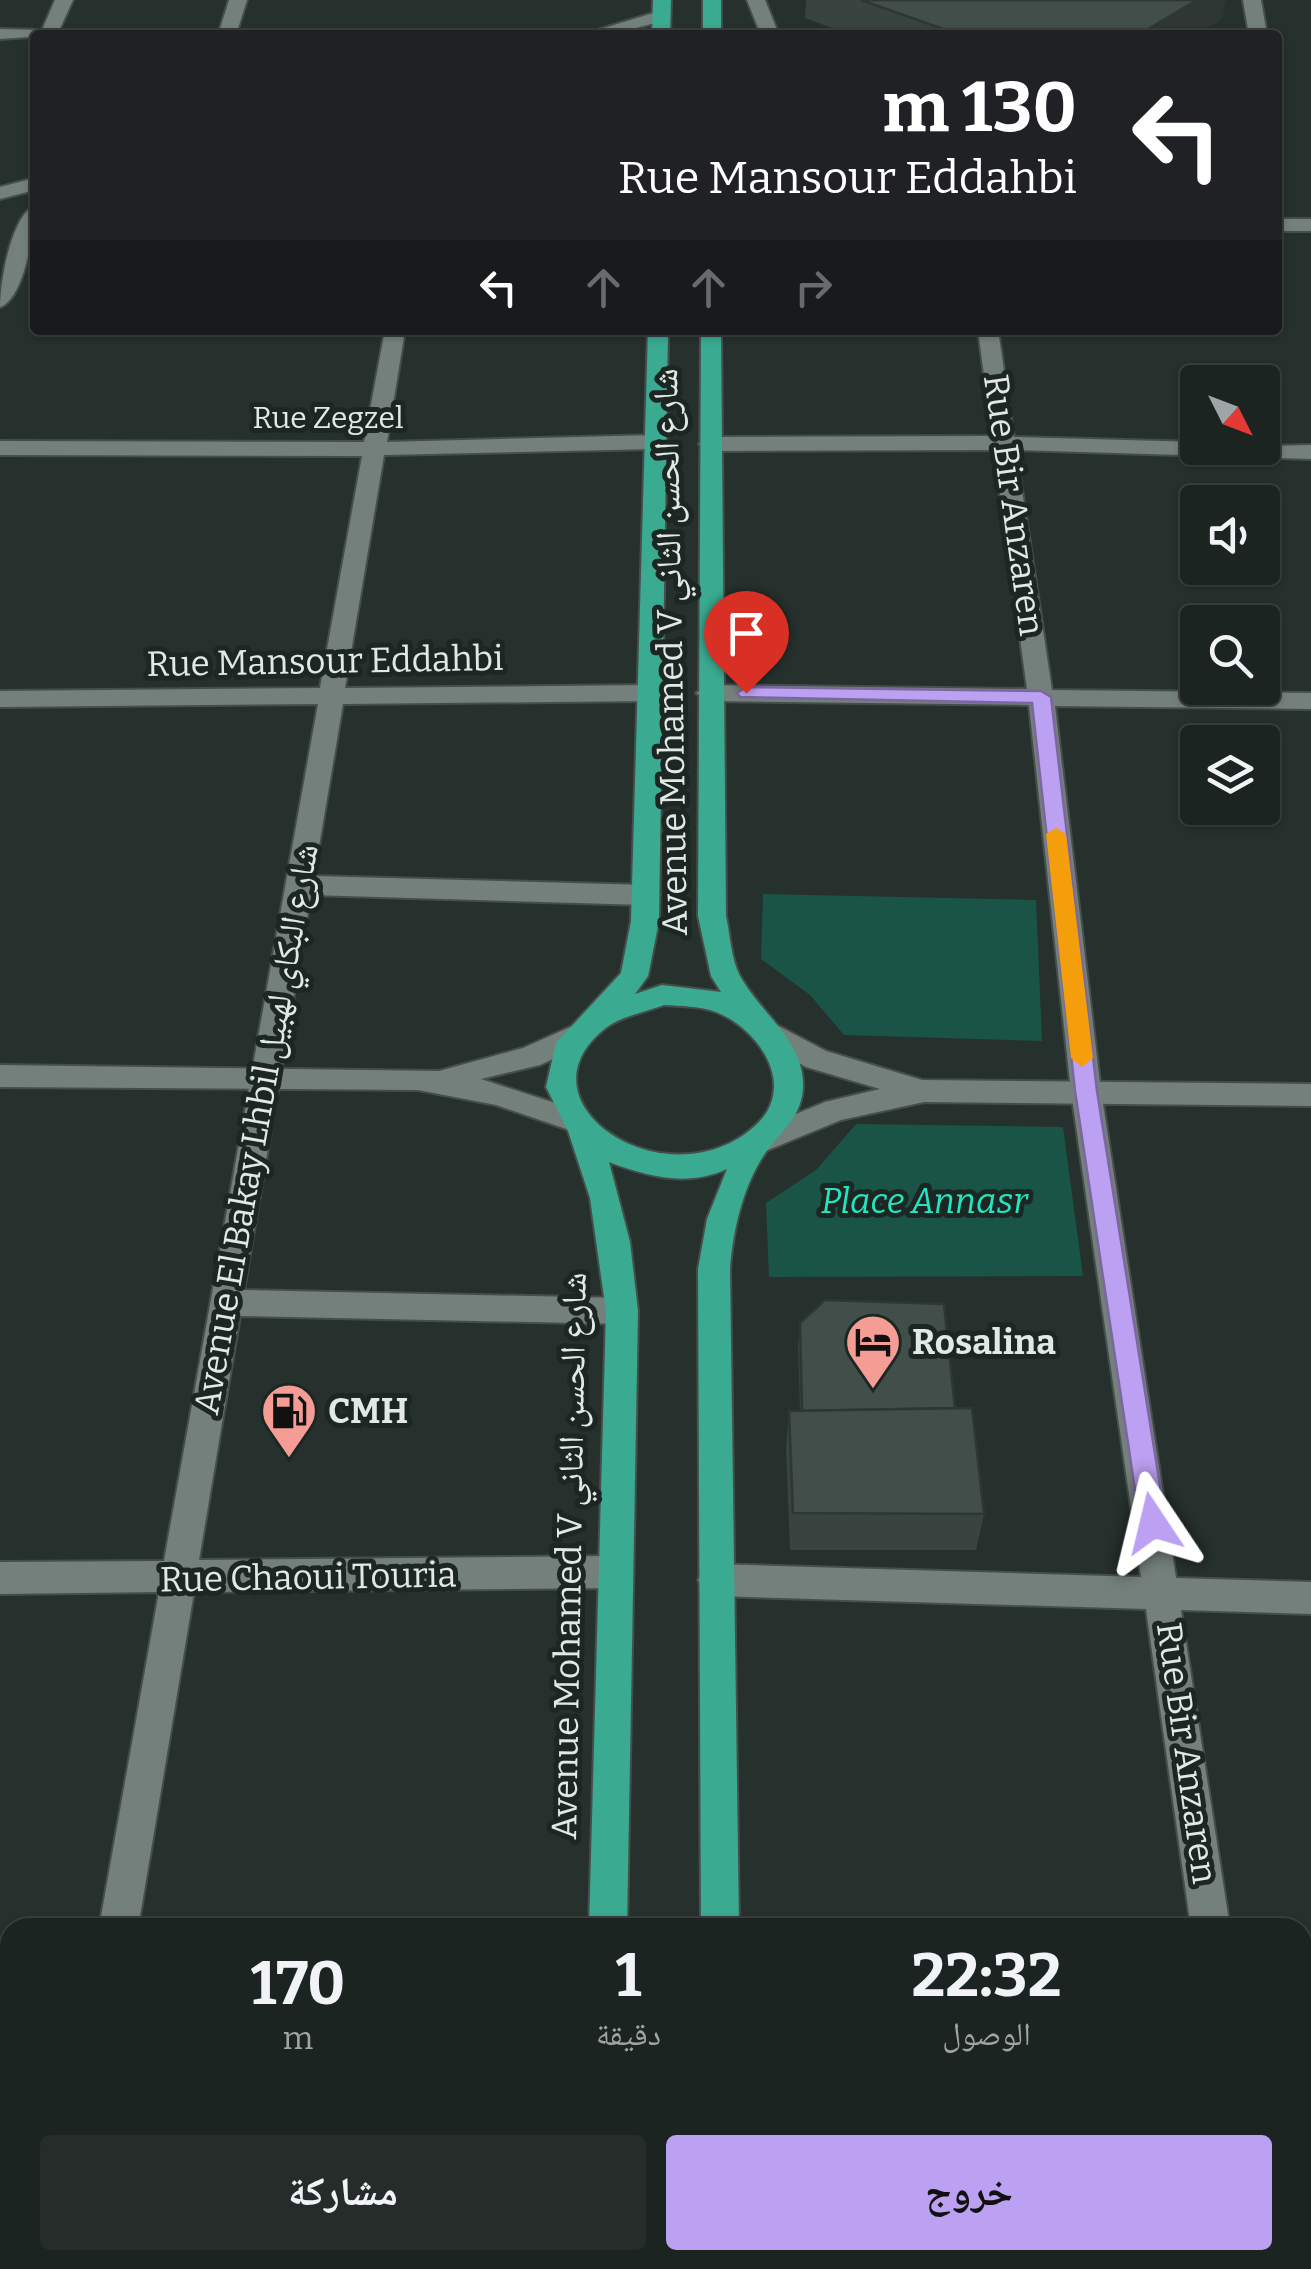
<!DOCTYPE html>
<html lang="ar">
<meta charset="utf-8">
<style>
:root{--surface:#1c2422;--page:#252c2a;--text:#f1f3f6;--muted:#a0a4a5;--line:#3a4140;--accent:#bca0f2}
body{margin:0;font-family:Bitter,"Noto Naskh Arabic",serif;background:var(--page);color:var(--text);direction:rtl;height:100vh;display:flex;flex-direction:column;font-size:38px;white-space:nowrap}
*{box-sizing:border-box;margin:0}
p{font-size:32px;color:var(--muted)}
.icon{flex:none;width:55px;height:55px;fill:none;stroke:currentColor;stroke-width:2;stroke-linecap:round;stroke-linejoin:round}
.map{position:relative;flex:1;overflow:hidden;direction:ltr}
.side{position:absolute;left:0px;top:1918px;width:1312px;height:352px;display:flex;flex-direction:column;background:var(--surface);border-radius:30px 30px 0 0;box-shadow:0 2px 8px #0004,0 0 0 2px var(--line);direction:rtl}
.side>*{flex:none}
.hud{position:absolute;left:30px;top:30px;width:1252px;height:305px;border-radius:10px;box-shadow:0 2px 8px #0004,0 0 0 2px var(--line);direction:rtl;background:#202124;color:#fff;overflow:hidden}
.needle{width:65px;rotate:132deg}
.fabs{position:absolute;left:1180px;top:365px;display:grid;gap:20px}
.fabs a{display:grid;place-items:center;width:100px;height:100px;border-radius:10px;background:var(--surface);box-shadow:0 2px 8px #0004,0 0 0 2px var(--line);font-size:50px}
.pin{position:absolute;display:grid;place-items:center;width:85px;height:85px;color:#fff;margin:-102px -42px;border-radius:50% 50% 50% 0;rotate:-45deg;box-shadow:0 0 10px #0007}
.pin .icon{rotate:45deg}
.me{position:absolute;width:110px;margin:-55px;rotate:350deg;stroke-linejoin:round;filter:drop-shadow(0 0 8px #0008)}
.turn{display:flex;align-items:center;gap:35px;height:210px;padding:0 40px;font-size:45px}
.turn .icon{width:130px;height:130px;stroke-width:2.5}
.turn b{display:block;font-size:70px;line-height:85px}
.lanes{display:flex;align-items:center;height:95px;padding:0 40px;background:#0003;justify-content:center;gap:50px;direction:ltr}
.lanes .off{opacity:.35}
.eta{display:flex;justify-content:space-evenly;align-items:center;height:170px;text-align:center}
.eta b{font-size:60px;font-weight:700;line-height:70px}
.button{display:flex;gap:20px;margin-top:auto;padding:20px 40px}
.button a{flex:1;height:115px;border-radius:10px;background:var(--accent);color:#111;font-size:40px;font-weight:700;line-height:115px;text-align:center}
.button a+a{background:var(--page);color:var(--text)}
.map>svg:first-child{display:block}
</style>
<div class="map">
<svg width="1311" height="2269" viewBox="0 0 1311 2269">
<rect width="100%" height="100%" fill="#26302d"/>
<g fill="#195447">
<polygon points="763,894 1036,900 1042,1041 844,1035 810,995 761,959"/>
<polygon points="856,1124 1063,1127 1083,1276 769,1277 766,1203 816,1170"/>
</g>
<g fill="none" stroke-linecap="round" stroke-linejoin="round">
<g stroke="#454e4b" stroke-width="4">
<g id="street">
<polygon points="55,0 73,0 57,35 0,39 0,29 42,30"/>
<polygon points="229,0 247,0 236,35 218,35"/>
<polygon points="747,0 765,0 779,35 761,35"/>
<polygon points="1243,0 1261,0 1267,35 1249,35"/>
<polygon points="660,11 666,12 666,20 610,35 581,35"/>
<polygon points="35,178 35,190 0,199 0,187"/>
<path d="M35,206C35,229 24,299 0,307C0,283 11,215 35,206Z"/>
<rect x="1278" y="219" width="33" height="12"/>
<polygon points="385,330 405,330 387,442 655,435 666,442 655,449 384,455 345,688 651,685 664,693 651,701 343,704 314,876 646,885 660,895 646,905 311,895 244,1290 622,1298 633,1302 638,1311 633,1320 622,1324 240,1316 199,1560 616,1556 628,1561 633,1572 628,1583 616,1588 194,1592 138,1928 99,1928 159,1592 0,1594 0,1562 164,1561 318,704 0,707 0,691 320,688 362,456 0,455 0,441 364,442"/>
<polygon points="978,330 998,330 1014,437 1198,442 1198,448 1311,445 1311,459 1016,450 1052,690 1311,693 1311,709 1055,706 1101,1091 1176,1578 1311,1582 1311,1614 1181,1610 1230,1928 1191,1928 1146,1609 716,1596 704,1591 698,1580 704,1569 716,1564 1141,1577 1071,1091 1029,705 709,701 696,693 709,685 1027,689 994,450 710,451 699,444 710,437 992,436"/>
<polygon points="0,2247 10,2247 10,2260 134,2260 137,2269 0,2269"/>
<polygon points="1237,2260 1279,2260 1281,2269 1239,2269"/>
</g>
</g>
<g stroke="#454e4b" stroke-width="4">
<g id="secondary">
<polygon points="771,1022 826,1051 922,1080 1311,1084 1311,1106 924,1102 841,1120 756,1155 745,1151 741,1143 745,1135 825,1102 880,1089 806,1067 761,1041 757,1033 761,1025"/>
<polygon points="579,1023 589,1026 593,1034 589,1042 540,1065 481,1079 583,1112 587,1120 583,1128 572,1131 496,1105 418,1090 0,1087 0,1065 439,1071 523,1048"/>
</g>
</g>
<g stroke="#454e4b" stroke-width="4">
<g id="highway">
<polygon points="653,0 671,0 670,35 652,35"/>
<rect x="703" y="0" width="18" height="35"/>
<path d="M648,330H668L659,921L648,976L635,994L662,985L721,992L711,976L698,916L701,330H721L726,916C730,934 731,959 740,976C760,1013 805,1041 803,1087C802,1117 781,1131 766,1152C743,1185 733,1230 730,1269L739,1928H701L698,1269L707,1219L727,1169C687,1187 649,1177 609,1162L630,1242L638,1311L627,1928H589L606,1311L590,1198L568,1131L546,1087L556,1043L621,973L631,921ZM664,1005C681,1006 700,1006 716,1012C759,1029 798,1086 756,1125C668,1206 509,1102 607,1027C622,1016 646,1012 664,1005Z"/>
<polygon points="581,2260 623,2260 622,2269 580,2269"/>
<rect x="703" y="2260" width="42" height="9"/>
</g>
</g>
<use href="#street" fill="#74807c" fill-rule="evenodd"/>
<use href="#secondary" fill="#74807c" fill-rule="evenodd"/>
<use href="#highway" fill="#3aaa90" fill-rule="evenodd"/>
</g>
<g fill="#394340">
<polygon points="806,0 1225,0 1222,19 1195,35 851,35 805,18"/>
<polygon points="800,1323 955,1408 984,1514 976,1550 790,1550 786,1449 789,1411 800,1411 798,1345"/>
</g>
<polygon fill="#2e3734" points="1197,0 1225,0 1222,19 1195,35 1138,35"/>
<g fill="#424e4a" stroke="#2e3734" stroke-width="2.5">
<polygon points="861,0 1197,0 1138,35 960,35"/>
<polygon points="825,1300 944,1304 955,1408 802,1411 800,1323"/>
<polygon points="972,1408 984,1514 793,1513 789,1411"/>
</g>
<polygon fill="#bca0f2" stroke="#7a689d" stroke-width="2.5" points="746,687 1041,691 1051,697 1097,1091 1166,1523 1162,1531 1144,1531 1140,1523 1075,1091 1032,703 740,697 737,693"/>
<polygon fill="#f59e0b" points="1056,828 1066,834 1093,1058 1082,1067 1071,1058 1046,834"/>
<defs>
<g id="hotel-pin" transform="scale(2.875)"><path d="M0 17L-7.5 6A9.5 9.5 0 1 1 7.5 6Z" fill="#f59c95" stroke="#1c2723"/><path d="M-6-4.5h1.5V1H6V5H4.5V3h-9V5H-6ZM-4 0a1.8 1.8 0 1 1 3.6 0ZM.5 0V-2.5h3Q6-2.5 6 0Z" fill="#111"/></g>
<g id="fuel-pin" transform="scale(2.875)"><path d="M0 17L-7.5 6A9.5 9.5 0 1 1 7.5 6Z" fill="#f59c95" stroke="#1c2723"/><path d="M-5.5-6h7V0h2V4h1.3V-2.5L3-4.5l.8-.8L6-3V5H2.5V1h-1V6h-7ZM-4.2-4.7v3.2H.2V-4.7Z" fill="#111"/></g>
</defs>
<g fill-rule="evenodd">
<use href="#hotel-pin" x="873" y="1342"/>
<use href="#fuel-pin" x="289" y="1411"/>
</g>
<g text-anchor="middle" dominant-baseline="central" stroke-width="10" stroke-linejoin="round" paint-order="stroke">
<g font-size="30" fill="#e1e8e6" stroke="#1c2723">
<text x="328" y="418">Rue Zegzel</text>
</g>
<g font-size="35" fill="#e1e8e6" stroke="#1c2723">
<text transform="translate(1014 505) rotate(82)">Rue Bir Anzaren</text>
<text transform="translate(670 652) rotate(-91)">Avenue Mohamed V شارع الحسن الثاني</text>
<text transform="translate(325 661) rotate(-1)">Rue Mansour Eddahbi</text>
<text transform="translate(256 1129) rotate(-80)">Avenue El Bakay Lhbil شارع البكاي لهبيل</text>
<text transform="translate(569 1556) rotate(-89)">Avenue Mohamed V شارع الحسن الثاني</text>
<text transform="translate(308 1577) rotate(-1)">Rue Chaoui Touria</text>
<text transform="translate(1187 1753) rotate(82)">Rue Bir Anzaren</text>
</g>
<g font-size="35" font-style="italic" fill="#24e5c0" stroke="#1c2723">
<text x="924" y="1201">Place Annasr</text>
</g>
<g font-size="35" font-weight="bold" fill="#e1e8e6" stroke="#1c2723" text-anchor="start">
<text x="912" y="1342">Rosalina</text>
<text x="328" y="1411">CMH</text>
</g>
</g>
</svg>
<div class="fabs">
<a><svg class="needle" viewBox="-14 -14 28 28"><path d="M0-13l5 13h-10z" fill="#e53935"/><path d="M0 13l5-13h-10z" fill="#a0a4a5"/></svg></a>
<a><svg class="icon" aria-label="sound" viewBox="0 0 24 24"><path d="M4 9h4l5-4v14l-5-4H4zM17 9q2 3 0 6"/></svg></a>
<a><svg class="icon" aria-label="search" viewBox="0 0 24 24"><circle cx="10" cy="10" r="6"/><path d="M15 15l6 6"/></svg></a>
<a><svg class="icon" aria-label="layers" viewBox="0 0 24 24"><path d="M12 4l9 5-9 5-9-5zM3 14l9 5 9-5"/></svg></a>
</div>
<div class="pin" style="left:746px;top:693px;background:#d93025"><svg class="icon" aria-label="arrive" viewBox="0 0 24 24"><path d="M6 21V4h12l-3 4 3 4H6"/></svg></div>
<svg class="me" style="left:1153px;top:1523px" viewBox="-20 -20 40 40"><path d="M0-17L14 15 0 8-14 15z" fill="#bca0f2" stroke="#fff" stroke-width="4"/></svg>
<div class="hud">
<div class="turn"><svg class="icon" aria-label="left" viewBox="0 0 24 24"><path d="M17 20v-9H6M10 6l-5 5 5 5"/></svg><div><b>130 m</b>Rue Mansour Eddahbi</div></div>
<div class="lanes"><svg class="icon" aria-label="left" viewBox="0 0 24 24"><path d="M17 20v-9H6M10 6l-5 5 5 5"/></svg><svg class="icon off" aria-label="ahead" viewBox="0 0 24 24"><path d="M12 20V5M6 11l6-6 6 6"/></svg><svg class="icon off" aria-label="ahead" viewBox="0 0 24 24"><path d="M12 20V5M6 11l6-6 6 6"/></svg><svg class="icon off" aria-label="right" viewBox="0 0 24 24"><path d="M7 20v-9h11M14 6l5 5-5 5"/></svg></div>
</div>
<section class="side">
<div class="eta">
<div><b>22:32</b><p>الوصول</p></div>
<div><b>1</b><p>دقيقة</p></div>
<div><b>170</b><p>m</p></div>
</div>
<div class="button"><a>خروج</a><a>مشاركة</a></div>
</section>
</div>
